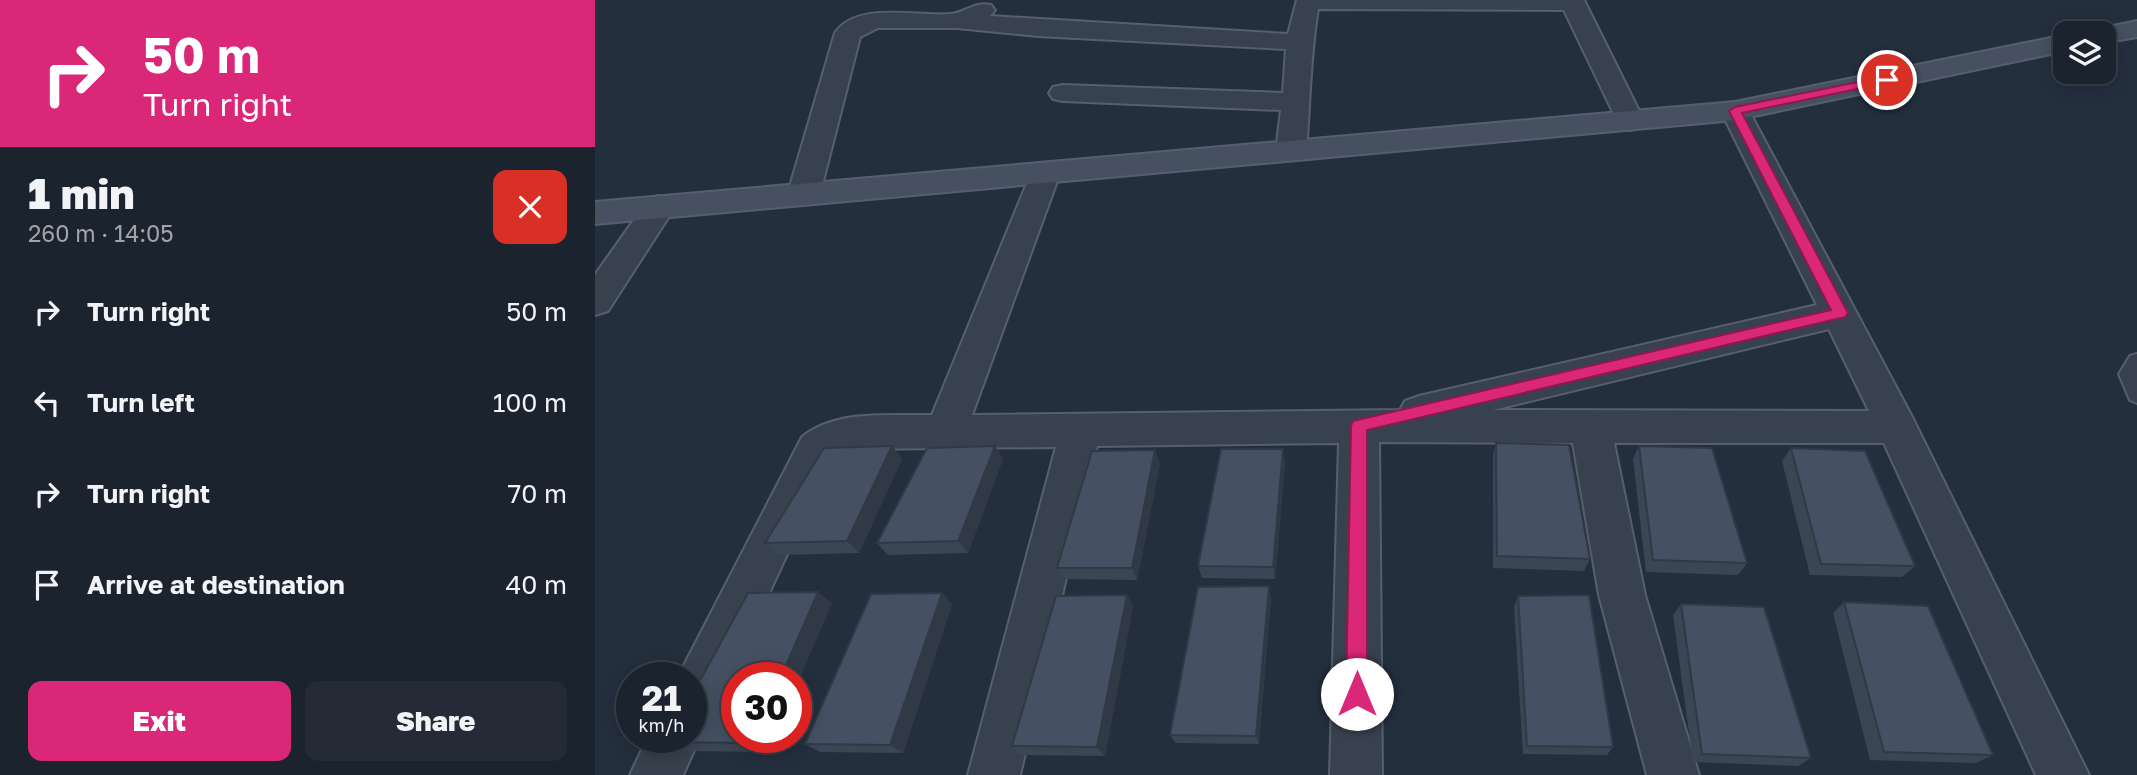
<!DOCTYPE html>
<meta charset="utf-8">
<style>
:root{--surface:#1b232e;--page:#242b36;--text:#f1f3f6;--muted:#a0a4aa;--line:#39404a;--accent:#db2777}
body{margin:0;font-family:"Golos Text",sans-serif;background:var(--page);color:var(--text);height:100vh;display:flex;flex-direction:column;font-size:26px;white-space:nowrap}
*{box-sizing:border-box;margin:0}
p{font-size:23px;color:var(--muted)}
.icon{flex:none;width:38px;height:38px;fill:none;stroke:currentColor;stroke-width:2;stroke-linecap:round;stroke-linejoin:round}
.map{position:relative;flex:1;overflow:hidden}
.drawer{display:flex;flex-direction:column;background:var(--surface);width:595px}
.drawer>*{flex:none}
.top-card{background:#db2777;color:#fff;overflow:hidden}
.fabs{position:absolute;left:1458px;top:21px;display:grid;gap:14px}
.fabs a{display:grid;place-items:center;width:63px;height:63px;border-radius:14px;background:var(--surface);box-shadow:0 4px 18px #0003,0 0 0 2px var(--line);font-size:35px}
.speed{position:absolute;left:21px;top:662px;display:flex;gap:14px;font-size:35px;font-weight:700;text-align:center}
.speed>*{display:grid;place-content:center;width:91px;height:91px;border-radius:50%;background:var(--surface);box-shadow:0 4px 18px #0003,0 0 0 2px var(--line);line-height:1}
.speed small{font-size:18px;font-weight:400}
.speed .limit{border:10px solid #d22;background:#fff;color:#111}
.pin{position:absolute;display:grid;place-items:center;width:60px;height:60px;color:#fff;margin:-30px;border:4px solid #fff;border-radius:50%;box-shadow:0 2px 7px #0007}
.me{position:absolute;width:77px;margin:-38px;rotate:0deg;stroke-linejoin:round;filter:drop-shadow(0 0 5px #0008)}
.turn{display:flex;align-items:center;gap:24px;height:147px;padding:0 28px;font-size:32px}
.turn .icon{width:91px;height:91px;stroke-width:2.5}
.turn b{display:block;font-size:49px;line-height:60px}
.round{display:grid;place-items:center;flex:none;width:74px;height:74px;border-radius:14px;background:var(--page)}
.summary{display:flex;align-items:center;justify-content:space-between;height:119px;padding:0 28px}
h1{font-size:42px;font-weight:800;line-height:52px}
.button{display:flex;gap:14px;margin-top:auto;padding:14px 28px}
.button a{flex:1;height:80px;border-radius:14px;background:var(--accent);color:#fff;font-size:28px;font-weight:800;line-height:80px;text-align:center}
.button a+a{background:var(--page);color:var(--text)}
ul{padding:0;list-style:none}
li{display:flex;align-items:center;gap:21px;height:91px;padding:0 28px}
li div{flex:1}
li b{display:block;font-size:26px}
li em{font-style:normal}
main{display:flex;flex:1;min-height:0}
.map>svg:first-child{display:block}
</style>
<main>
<section class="drawer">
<div class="top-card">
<div class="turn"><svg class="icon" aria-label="right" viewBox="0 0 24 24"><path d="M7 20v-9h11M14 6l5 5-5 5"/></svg><div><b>50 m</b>Turn right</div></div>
</div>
<div class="summary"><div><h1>1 min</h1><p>260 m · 14:05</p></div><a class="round" style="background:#d93025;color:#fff"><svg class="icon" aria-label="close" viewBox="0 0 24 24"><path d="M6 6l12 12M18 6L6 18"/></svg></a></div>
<ul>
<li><svg class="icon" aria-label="right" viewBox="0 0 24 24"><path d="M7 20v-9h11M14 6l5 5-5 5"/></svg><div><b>Turn right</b></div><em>50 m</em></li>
<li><svg class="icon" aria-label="left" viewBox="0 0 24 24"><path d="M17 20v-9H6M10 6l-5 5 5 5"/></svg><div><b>Turn left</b></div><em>100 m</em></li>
<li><svg class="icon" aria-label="right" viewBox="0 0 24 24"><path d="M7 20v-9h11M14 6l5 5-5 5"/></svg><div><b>Turn right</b></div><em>70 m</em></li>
<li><svg class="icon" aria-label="arrive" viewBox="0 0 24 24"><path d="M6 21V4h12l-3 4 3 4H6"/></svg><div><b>Arrive at destination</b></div><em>40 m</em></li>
</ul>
<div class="button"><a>Exit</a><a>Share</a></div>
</section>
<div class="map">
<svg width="1542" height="775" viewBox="0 0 1542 775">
<rect width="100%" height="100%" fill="#242f3e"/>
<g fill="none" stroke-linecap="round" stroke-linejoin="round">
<g stroke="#565f6c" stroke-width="4">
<polygon id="lane" points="1542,354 1542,403 1535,400 1524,374 1535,356"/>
</g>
<g stroke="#565f6c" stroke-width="4">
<g id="street">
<path d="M702,0H989L1049,121L1045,127L1035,130L1025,127L969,10L723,9C715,56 715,104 711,151L707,158L696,160L685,158L681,151L686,110L468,101L458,99L454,93L458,87L468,85L688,93L691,49L443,36L362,28H283L265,37L225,193L220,200L209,203L198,200L193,193L240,33C262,1 322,17 355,14C371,13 379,1 396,5L400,10L395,16L693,34Z"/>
<path d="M1140,102L1150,105L1154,111L1316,415L1494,775H1441L1289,443H1019L1050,595L1104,775H1052L1004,595L978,443L784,442L787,775H735L744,443L502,446L425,775H373L461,447L258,449L245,453L236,460L114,722L101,727L105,737L88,775H35L53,737H96V677H83L207,437C242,409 294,416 337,415L439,166L450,163L461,166L465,173L377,415L805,410L810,401L824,396L1222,305L1126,111L1130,105ZM1234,329L1274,411L898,410Z"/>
<polygon points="64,196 75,200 80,207 13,311 0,315 0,275 53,200"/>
</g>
</g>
<g stroke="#565f6c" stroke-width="4">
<g id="secondary">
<polygon points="1542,21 1542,37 1508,43 1508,33 1496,33 1499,30"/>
<polygon points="1470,35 1470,51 1140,120 0,224 0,202 1140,102"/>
</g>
</g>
<use href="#lane" fill="#38414e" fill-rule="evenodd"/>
<use href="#street" fill="#38414e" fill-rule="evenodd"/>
<use href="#secondary" fill="#465061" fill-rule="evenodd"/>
</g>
<g fill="#3b4654">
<polygon points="901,443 995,559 989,571 898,568 898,456"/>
<polygon points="297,446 307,459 264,553 184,555 170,543"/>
<polygon points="1044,446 1152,563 1143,575 1051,572 1038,459"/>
<polygon points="1196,448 1320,566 1307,577 1215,575 1187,461"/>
<polygon points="408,459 373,553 293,555 282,543"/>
<polygon points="690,462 680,579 607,578 603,566"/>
<polygon points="565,463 542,580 469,579 462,568"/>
<polygon points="347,593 357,604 308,753 225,752 210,744"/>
<polygon points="532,595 538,606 510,756 426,755 417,746"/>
<polygon points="923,596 1018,747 1012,755 928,754 919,607"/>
<polygon points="676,597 664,744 581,743 575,735"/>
<polygon points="1249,602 1398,755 1381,763 1275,760 1238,613"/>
<polygon points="237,603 201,686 201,677 174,752 91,751 72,742"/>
<polygon points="1086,604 1216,758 1203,766 1098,762 1078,615"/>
</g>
<g fill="#303945">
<polygon points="297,446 307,459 264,553 252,541"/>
<polygon points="400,446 408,459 373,553 363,541"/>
<polygon points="688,449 690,462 680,579 678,567"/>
<polygon points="560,450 565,463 542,580 537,568"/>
<polygon points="674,586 676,597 664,744 661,736"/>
<polygon points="223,592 237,603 201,686 201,677 186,677"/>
<polygon points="347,593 357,604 308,753 295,745"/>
<polygon points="532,595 538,606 510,756 502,747"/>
<polygon points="160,737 180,737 174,752 157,743"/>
</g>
<g fill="#455162" stroke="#303945" stroke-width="2">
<polygon points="901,443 974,445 995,559 902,556"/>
<polygon points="297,446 252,541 170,543 229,448"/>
<polygon points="400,446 363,541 282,543 332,448"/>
<polygon points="1044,446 1117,448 1152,563 1058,560"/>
<polygon points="1196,448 1270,451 1320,566 1226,564"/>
<polygon points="626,449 688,449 678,567 603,566"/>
<polygon points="560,450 537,568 462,568 497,451"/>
<polygon points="674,586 661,736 575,735 603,587"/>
<polygon points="223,592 186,677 142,677 142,737 160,737 157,743 72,742 75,737 96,737 96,697 153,593"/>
<polygon points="347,593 295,745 210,744 276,594"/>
<polygon points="532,595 502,747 417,746 461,596"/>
<polygon points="994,595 1018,747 932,746 923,596"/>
<polygon points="1249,602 1333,606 1398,755 1289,752"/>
<polygon points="1086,604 1169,607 1216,758 1107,754"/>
</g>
<polygon fill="#db2777" stroke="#8e194d" stroke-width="2" points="1292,76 1298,80 1296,82 1147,113 1253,313 1250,317 772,430 772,694 769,702 762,705 754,702 751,694 756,426 758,421 1236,310 1134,111 1140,107"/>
</svg>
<div class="fabs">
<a><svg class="icon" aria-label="layers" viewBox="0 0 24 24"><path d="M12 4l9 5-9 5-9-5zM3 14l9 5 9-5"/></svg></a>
</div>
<div class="speed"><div>21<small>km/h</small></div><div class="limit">30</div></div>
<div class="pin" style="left:1292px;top:80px;background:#d93025"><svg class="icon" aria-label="arrive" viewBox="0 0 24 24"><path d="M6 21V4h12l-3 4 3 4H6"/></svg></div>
<svg class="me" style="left:762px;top:694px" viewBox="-20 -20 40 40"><circle r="19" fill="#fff"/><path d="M0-13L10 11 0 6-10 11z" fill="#db2777"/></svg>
</div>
</main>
